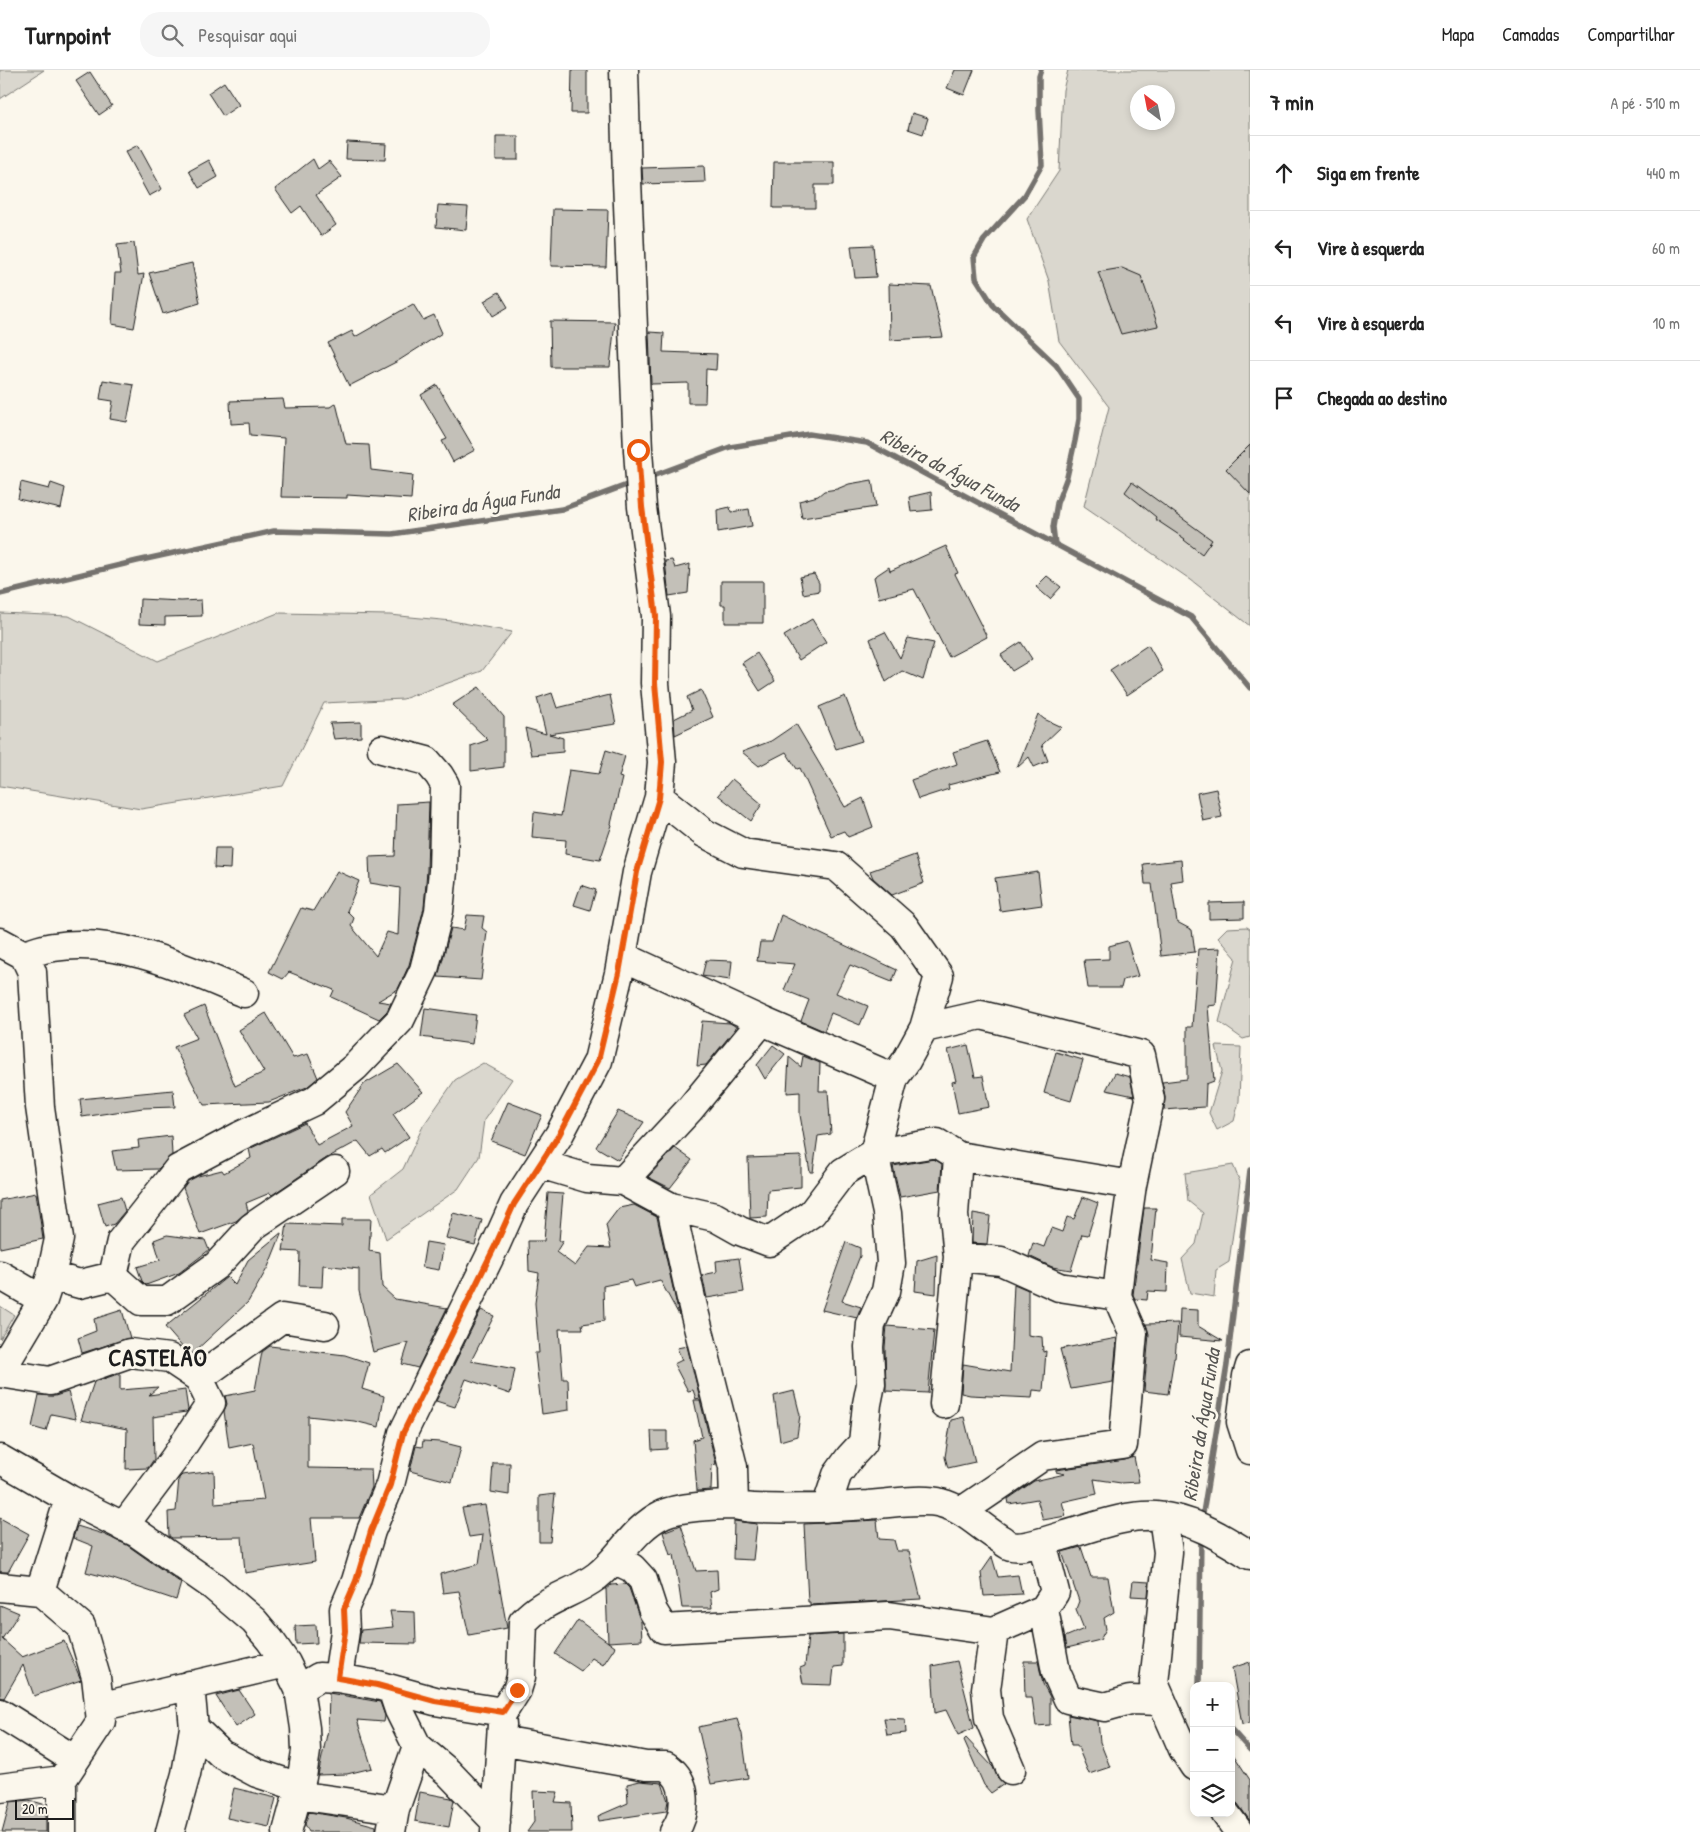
<!DOCTYPE html>
<html lang="pt">
<head>
<meta charset="utf-8">
<style>
  :root { --surface:#fff; --page:#f6f6f6; --text:#222; --muted:#767676; --line:#e0e0e0 }
  body { margin:0; font-family:"Patrick Hand",sans-serif; background:var(--page); color:var(--text) }
  .controls { position:absolute; right:15px; bottom:15px; display:grid; overflow:hidden; border-radius:10px; box-shadow:0 2px 8px #0003 }
  .controls button { width:45px; height:45px; display:grid; place-items:center; padding:0; border:0; border-bottom:1px solid var(--line); background:var(--surface); color:var(--text); font:25px sans-serif }
  .compass { position:absolute; left:1130px; top:15px; width:45px; height:45px; border-radius:50%; background:var(--surface); box-shadow:0 2px 8px #0003; rotate:328deg }
  .scale { position:absolute; left:15px; bottom:12px; width:59px; box-sizing:border-box; padding-left:5px; border:2px solid #1c1c1c; border-top:0; font-size:14px; line-height:18px; white-space:nowrap; color:#1c1c1c; -webkit-text-stroke:4px #fbf7ec; paint-order:stroke }
  .stop { position:absolute; width:15px; height:15px; margin:-11px; border:4px solid #ea580c; border-radius:50%; background:#fff }
  .stop.end { background:#ea580c; border-color:#fff; box-shadow:0 1px 5px #0008 }
  .list { margin:0; padding:0; list-style:none }
  h2 { display:flex; justify-content:space-between; align-items:center; height:65px; margin:0; padding:0 20px; font-size:21px }
  h2 small { font-size:16px; font-weight:400; color:var(--muted) }
  .list li { display:grid; grid-template-columns:32px 1fr auto; gap:15px; align-items:center; box-sizing:border-box; height:75px; padding:0 20px; border-top:1px solid var(--line) }
  .list b { display:block; font-size:19px; white-space:nowrap }
  .list em { font-size:16px; font-style:normal; color:var(--muted) }
  .icon { flex:none; width:28px; height:28px; fill:none; stroke:currentColor; stroke-width:2; stroke-linecap:round; stroke-linejoin:round }
  .map { position:relative; flex:none; width:1250px; height:1762px; overflow:hidden }
  header { display:flex; align-items:center; gap:30px; box-sizing:border-box; height:70px; padding:0 25px; background:var(--surface); border-bottom:1px solid var(--line) }
  header strong { font-size:24px }
  nav { display:flex; gap:28px; margin-inline-start:auto; font-size:18px }
  .search { width:350px; height:45px; background:var(--page); display:flex; align-items:center; gap:12px; box-sizing:border-box; padding:0 18px; border-radius:20px; color:var(--muted); font-size:19px }
  main { display:flex }
  aside { flex:1; background:var(--surface) }
  .map>svg:first-child { display:block }
  .green { fill:#dad7ce; stroke:#7b7a75; fill-rule:evenodd }
  .lines { fill:none; stroke-linecap:round; stroke-linejoin:round }
  .stream { stroke:#74726e; stroke-width:5.5 }
  .building { fill:#c3c0b8; stroke:#1c1c1c }
  .minor-casing { stroke:#1c1c1c; stroke-width:31 }
  .minor { stroke:#fbf7ec; stroke-width:28 }
  .route { stroke:#ea580c; stroke-width:6 }
  .labels { text-anchor:middle; stroke-width:5; stroke-linejoin:round; paint-order:stroke }
  .water-label { font-size:20px; font-style:italic; fill:#575653; stroke:#fbf7ec }
  .district-label { font-size:24px; font-weight:bold; letter-spacing:1px; fill:#1c1c1c; stroke:#fbf7ec }
</style>
</head>
<body>
<header>
<strong>Turnpoint</strong>
<div class="search"><svg class="icon" aria-label="search" viewBox="0 0 24 24"><circle cx="10" cy="10" r="6"/><path d="M15 15l6 6"/></svg>Pesquisar aqui</div>
<nav><a>Mapa</a><a>Camadas</a><a>Compartilhar</a></nav>
</header>
<main>
<div class="map">
<svg width="1250" height="1762" viewBox="0 0 1250 1762">
  <rect width="100%" height="100%" fill="#fbf7ec"/>
  <filter id="ink" filterUnits="userSpaceOnUse"><feTurbulence type="fractalNoise" baseFrequency=".02" numOctaves="2"/><feDisplacementMap in="SourceGraphic" scale="10" xChannelSelector="R" yChannelSelector="G"/><feConvolveMatrix kernelMatrix="1 2 1 2 8 2 1 2 1" color-interpolation-filters="sRGB"/></filter>
  <g filter="url(#ink)">
    <path class="green" d="M0,0h44l-44,29z
      M1068,0h182v556l-59,-46 -107,-74 25,-99 -50,-66 -10,-60 -22,-62 32,-48 4,-81zM1138,22h30v30h-30z
      M0,543l69,3 89,45 120,-48 112,2 62,6 60,11 -30,39 -79,28 -79,4 -41,83 -142,23 -141,-23z
      M1247,857l3,2v108l-7,2 -24,-17 17,-64 -18,-21 9,-9z
      M1216,976l25,1 -2,54 -5,20 -17,9 -8,-17 13,-42z
      M483,993l29,16 -28,41 -5,37 -21,32 -72,50 -15,-45 32,-25 20,-43 32,-46z
      M1233,1095l7,17 -11,80 -13,8 -2,27 -24,-4 -8,-34 14,-15 7,-31 -15,-12 -3,-28z
      M0,1236l14,9 -14,24z"/>
    <g class="lines">
      <path class="stream" d="M1041,0l-2,6v34l3,55 -17,30 -41,45 -10,17 2,21 17,27 63,60 23,34v20l-4,22 -8,36 -10,26 -4,24 2,17
        M647,408l83,-31 79,-13 58,9 324,174 59,71
        M0,524l137,-33 137,-30 118,3 170,-25 70,-26
        M1202,1449l25,-154 23,-195
        M1199,1616l2,-150
        M1231,1659l19,21"/>
    </g>
    <path class="building" d="M572,0h15v43h-16z
      M955,0h19l-10,25 -17,-7z
      M90,2l22,34 -13,9 -23,-34z
      M224,12l15,23 -16,11 -15,-23z
      M912,43l16,5 -5,16 -15,-5z
      M496,66h22v24h-22z
      M347,72l39,2 -1,16 -39,-1z
      M138,75l24,44 -13,7 -24,-44z
      M313,89l5,10 11,-8 13,16 -26,18 20,30 -15,11 -20,-30 -9,7 -17,-24z
      M209,90l9,17 -19,11 -10,-17z
      M774,92h60v23h-19v23h-42z
      M704,96l1,16 -62,2 -1,-16z
      M438,135l30,2 -2,23 -30,-3z
      M553,139l55,1 -2,57 -55,-1z
      M134,173l4,32 6,-1 -10,54 -22,-4 3,-51h6l-4,-28z
      M873,175l3,32 -21,1 -4,-32z
      M192,193l8,40 -37,11 -14,-41z
      M1122,198l19,8 17,50 -37,8 -23,-62z
      M889,214l42,2 12,51 -53,3z
      M499,222l9,15 -15,9 -9,-15z
      M413,234l10,16 11,-5 8,18 -44,28 -49,25 -21,-43 24,-12 3,6z
      M550,251l65,1 -5,45h-59z
      M649,262l15,1 -1,19 54,2 -1,16 -10,-1 -1,34h-17v-20l-37,1z
      M103,310l31,5 -7,37 -17,-3 3,-18 -13,-2z
      M437,315l38,65 -22,12 -11,-21 5,-2 -26,-44z
      M283,329l2,9 45,-1 6,-4 10,41 23,1 2,25 42,5 -2,24 -64,-4v3l-66,-1 3,-59 -34,-3 -1,-12 -18,1 -1,-23z
      M1250,375v49l-24,-25z
      M872,410l4,27 -74,11 -3,-17 19,-5 6,-5 13,-2 12,-5z
      M21,412l28,7 2,-6 14,5 -4,21 -43,-10z
      M1132,412l80,58 -10,14 -18,-14 1,-1 -30,-20 1,-2 -31,-25z
      M931,422l1,18 -21,2 -2,-15z
      M730,437l1,5 18,-3 3,17 -34,6 -1,-22z
      M946,476l12,27 -3,1 32,63 -38,20 -35,-68 -35,9 -5,-21 15,-10 1,4z
      M672,490l3,8 15,-4 -2,29 -19,3 -4,-35z
      M814,504l5,9v8l-16,3 -3,-17z
      M1047,506l14,11 -11,12 -14,-12z
      M721,511h42v42h-38v-18h-4z
      M140,529l41,2 20,-1 1,16 -37,1v8l-26,-1z
      M812,549l14,23 -27,18 -15,-24z
      M885,562l15,26 8,-20 26,5 -11,37 -21,-9 -16,11 -16,-43z
      M1021,572l11,17 -20,12 -11,-16z
      M1148,575l15,26 -36,24 -17,-25z
      M757,583l18,28 -15,10 -18,-28z
      M479,617l25,30v50l-33,4v-25l17,-6 -36,-35z
      M701,620l12,27 -38,18 -1,-16 18,-9 -5,-13z
      M552,623l5,15 53,-13 6,29 -67,10 14,4v14l-32,3 -6,-27 21,6 -9,-36z
      M845,626l17,45 -26,8 -17,-42z
      M1038,644l6,5 17,8 -19,18 6,16 -14,6 -5,-10 -12,11z
      M361,652v15l-27,2 -4,-16z
      M796,654l49,83 18,-9 10,29 -25,10 -4,-6 -13,5 -31,-68 -3,1 -11,-17 -27,14 -17,-14 29,-11z
      M987,671l13,31 -52,13 1,4 -31,10 -7,-19 46,-16 -4,-12z
      M606,680l19,6 -6,21 3,1 -11,46 1,1 -12,35 -35,-6 1,-14 -34,-3 2,-25 27,4 8,-46 30,4z
      M732,709l30,25 -11,17 -33,-26z
      M1216,719l6,28 -19,4 -6,-28z
      M429,732l-2,68 -3,38 -15,57 -11,24 -20,12 13,2 -4,8 -8,8 -48,-22 3,-7 -45,-18 -6,7 -14,-7 32,-64 12,3 24,-40 22,10 -12,30 7,7 -3,8 25,30 11,-24 11,3 2,-47 -30,-5 -1,-26 26,-1 2,-52z
      M215,778h16l-1,21 -16,-1z
      M915,785l9,28 -32,12 -19,-17 -3,-7z
      M1181,790l2,20 -12,2 6,40 15,8 3,22 -34,4 -9,-72h-7l-2,-20z
      M1038,802l4,33 -42,6 -5,-33z
      M581,815l15,5 -6,20 -16,-5z
      M1244,832v16l-35,1v-16z
      M467,845l17,1 -2,12 5,4 -6,48 -43,-3 13,-49 13,2z
      M781,845l116,55 -5,12 -42,-17 -14,28 32,13 -8,19 -29,-12 -7,18 -23,-10 8,-21 -25,-10 11,-26 -38,-3 3,-19h12z
      M1127,871l11,35 -15,4 -2,8h-33l-4,-28 25,-1v-13z
      M1220,878l-4,57 -8,1 6,75 -8,3 -1,23 -41,3 1,-14 -3,-14 25,-3v-52h5l6,-78z
      M706,890l26,1 -2,19 -28,-4z
      M204,936l31,80 29,-14 -25,-42 27,-17 27,45 15,-4 10,24 -11,9 -38,15 -65,3 -30,-58 23,-9 -13,-23z
      M425,938l51,7 -4,29 -51,-7z
      M702,951l28,2 5,3 1,2 -30,37 -9,1z
      M773,975l12,9 -20,25 -8,-14z
      M968,975l7,32 8,-1 6,31 -31,6 -6,-31 4,-1 -8,-31z
      M1056,982l27,8 -12,41 -27,-8z
      M803,986l17,7 -1,28h9l3,43 -13,2 -5,36h-3l-10,-57v-23l-13,1 2,-36 12,10z
      M398,994l25,28 -30,22 16,23 -24,16 -3,-4 -12,7 -12,-15 -33,18 -53,36 -2,-2 -24,10 2,8 -12,10 -36,13 -17,-46 5,-7 10,-5 24,-6 2,3 27,-15 -2,-9 56,-26 12,22 36,-19 -8,-14 19,-28z
      M1115,1003l15,4 4,19 -28,-6z
      M173,1020l2,17 -32,1 -61,9 -2,-18z
      M508,1032l34,13 -17,39 -34,-13z
      M618,1041l26,11 -26,38 -22,-13z
      M171,1066l1,19 -14,14 -42,1 -4,-19 27,-3 -1,-8z
      M675,1078l17,12 -22,28 -22,-11z
      M801,1086v31l-33,3 -1,27 -17,1 -2,-60z
      M934,1089l8,5 -2,26 -40,7 -7,-31z
      M36,1123l7,46 -43,9v-48z
      M548,1123l15,1 -4,47h4l-7,11 19,14 14,-19 22,1 -5,-23 13,-17 15,-3 23,12 22,98 -19,-35 -26,7 -3,-7 -28,6 1,35 -22,3 1,5h-24l4,50h5l1,31 -27,4 -7,-61h4l-4,-50 4,-30 -10,-2 -1,-30h16z
      M121,1127l4,14 -11,13 -9,3 -7,-24z
      M1083,1127l15,6 -10,32 -6,-1 -11,36 -19,-3 -23,-11 4,-13 11,4 7,-19 11,4 5,-15 7,2z
      M1144,1138h12l-5,52 17,3 -1,29 -19,-1 -1,9 -12,-1 -2,-4z
      M453,1143l29,7 -7,25 -29,-7z
      M973,1143l17,3 -3,28 -15,-1z
      M342,1149h29l-2,32 11,2 2,34 13,12 52,9 -29,60 -16,-4 7,-22 -36,10 -14,-61v-22l-36,-4 -1,22 -23,-1 1,-34 -17,-1 4,-27 55,2z
      M282,1162l-14,35 -20,35 -56,52 -7,-4 -20,-23 62,-50 8,8 13,-25z
      M167,1165l38,5 4,10 -30,23 -33,12 -4,-4 -5,-14 23,-7 -6,-20z
      M426,1172l18,3 -5,25 -17,-3z
      M846,1172l14,6v8l-18,45 19,6 -4,11 -35,-8z
      M937,1185l-1,39 -21,-3 2,-30z
      M739,1188l5,34 -37,6 -5,-23 15,-3 -1,-11z
      M1014,1214l14,6v45l14,2 1,15 3,-1 -3,40 -10,-1 -1,8 -62,-3 -9,-2 2,-29 47,8z
      M1180,1239l18,1v16l25,15 -44,-4z
      M122,1240l8,28 -48,15 -4,-15 18,-7 -2,-12z
      M481,1240l13,6 -23,45 44,8 -5,25 -44,-15 -11,28 -19,-6z
      M1178,1253l-3,35h-1l-6,36 -24,-3 5,-57 -3,-10z
      M887,1256l47,4 -6,63 -42,-2 -1,-44z
      M1117,1268l-4,44 -42,7 -11,-40z
      M270,1276l75,9 24,8 -7,26 22,7 -5,31 -25,-6 -46,-5v52l63,1 1,18 -13,31h-48l4,44 -70,11 -3,-36 -70,1 -3,-2 -1,-24 8,-1 3,-33 3,-3 32,-4 1,33 49,-4 -11,-57 -24,5 -5,-37 3,-7 -2,-8 30,-6 7,-38z
      M687,1276l13,52 -4,1 -3,-9 -5,1 -14,-27 8,-4 -5,-12z
      M118,1304h2v16l38,-3 -9,8 36,-5 3,20 -2,2 -33,5 1,42 -6,9 -22,1 1,-40 -46,-9 13,-38z
      M794,1321l6,24 -3,21 -17,5 -6,-45z
      M68,1322l8,27 -25,-5 -5,17 -14,-4 7,-32 16,1z
      M694,1330h6l16,64 -4,1 -1,25 -14,1 -4,-51 9,-3z
      M964,1347l11,45 -27,6 -3,-11 6,-37z
      M651,1361h16v18l-15,1z
      M423,1371l18,1 20,5 -9,35 -42,-11 6,-25 6,1z
      M1134,1387l5,25 -18,1 -27,-4 3,15 -35,8 4,14 -23,4 -6,-21 -28,5 -1,-5 26,-18 31,-7 -9,-2v-2l69,-10z
      M493,1393h17l-1,32 -18,-3z
      M555,1424l-5,48h-11v-46z
      M485,1435l22,123 -38,7 -10,-44 -16,2 -3,-19 39,-10 4,-29 -14,2 -7,-29z
      M0,1448l29,16 -21,38h-8z
      M877,1450l2,19 15,1 3,11h12l12,48 -111,6v-3h-2l-4,-78z
      M734,1451l23,3 -4,36 -20,-1z
      M681,1455l15,46 21,-1 1,19 -8,3 2,16h-30l-8,-54 -4,1 -7,-23z
      M77,1456l26,8 24,11 54,38 -5,17 -63,-21 -27,-7 7,-26 -20,-8z
      M1081,1477l10,30h17l6,35 -10,6 2,11 -6,11 -33,8 -2,-11 19,-8 -8,-20 3,-8 -17,-49z
      M992,1487l6,20 20,-2 4,19 -38,2 -3,-23z
      M1133,1511l16,1 -1,15 -17,-1z
      M625,1514l4,4 12,34 1,18 -34,2 7,5 -12,18 -11,-7 -11,13 -26,-17 23,-34 30,22 -2,-53 5,-4z
      M0,1535l19,8 -17,26 20,18 42,-16 17,39 -47,16 -11,-31 -19,33 -4,-1z
      M390,1541l25,1 1,32 -57,-1 2,-13 32,-3z
      M316,1555l1,18 -21,1 -1,-18z
      M843,1564v32l-9,1 -2,18 -29,-1 -3,-16 5,-2 3,-30z
      M957,1591l17,67 -16,7 -12,-25 -11,3 -3,-47z
      M1024,1591h14l5,23 7,13v28l-14,1 -4,-28h-7z
      M1250,1592v61l-8,1 -10,-56z
      M239,1620l16,24 -19,13 -20,-31z
      M329,1623l51,9 5,14 -1,6 -27,-2 15,48 -25,6 -29,1 10,-45z
      M1068,1645l30,6 2,21 10,25 -21,7 -12,-29h-6z
      M884,1648l21,1 1,14 -19,2z
      M737,1649l5,15 6,44 -37,6 -13,-57z
      M966,1668l27,29 4,10 7,7 -13,9 -7,-8 -20,-45z
      M1231,1681l19,29v41l-12,-17 -7,-5z
      M640,1711l22,2 6,18 -2,10 -67,10 -1,-5 30,-13 -1,-19z
      M234,1718l42,10 -7,29 -42,-9z
      M533,1721l25,1 -3,10 16,1 1,29h-45l7,-10z
      M420,1722l31,6 3,2 -5,27 -34,-6z
      M29,1730l17,5v27h-44l8,-30z
      M309,1742l37,6 30,8v6h-67l-4,-8z"/>
    <g class="lines">
      <defs>
        <path id="minor" d="M659,727l45,36 39,20 93,13 68,60 35,50 -15,52 -18,33 -12,17 -20,75 13,60 4,50 -5,28 -15,33 -2,23 2,37 -4,20 -4,39 -13,14 -13,18 -11,33
          M0,872l24,13 8,17 8,135 19,132 -8,37 -8,24 -43,-25
          M24,885c10,-3 20,-7 30,-8 66,-10 130,21 190,46
          M762,951l132,57
          M924,958l57,-13 160,40 9,44 -18,86 -12,83 -3,28 16,37 -10,112 -80,11 -81,55
          M958,1086l174,29
          M540,1094l47,14 36,3 67,-72 72,-88 -140,-65
          M623,1111l48,26 44,10 25,14 29,11 43,-29 31,-41 31,-19 63,-10 21,13 -4,59 4,42
          M671,1137l21,96 41,164 1,38
          M51,1206l29,8 33,-8 28,25h26l50,-36 35,-38 83,-56
          M113,1206l8,-35 57,-72 62,-33 74,-35 41,-34 45,-47 24,-50 15,-59 4,-40 2,-86 -6,-10 -12,-14 -45,-12
          M1250,1296l-3,10 -6,46 9,28
          M0,1302l43,-72
          M0,1303l50,8 80,-28 39,5 30,20 12,25 -37,56 -51,68
          M199,1308l83,-60 43,7
          M944,1334l14,-147 43,4 58,26 58,9
          M0,1389l69,40 68,34 76,53 41,35 16,19 16,23 13,26 6,39 1,23 -4,26 -15,55
          M1163,1447l5,35 -14,131 29,66 11,17
          M615,1490l17,8 11,12 10,31 11,18 225,-13 105,15 50,-22 11,-17 -13,-50
          M0,1517l40,4
          M1044,1539l12,63 12,27 37,8 25,-7 32,1
          M994,1561l-8,58 3,29 22,52
          M338,1608l7,-47 -1,-22 12,-28 15,-50 19,-46 13,-52 93,-189 18,-40 45,-69 39,-74 21,-88 18,-101 22,-75 3,-35 -7,-79 1,-67 -14,-109 -4,-57 -11,-270 -3,-110
          M299,1619l20,-12 19,1 39,7 58,16 68,11 14,-22 4,-13 2,-55c22,-24 49,-27 74,-46 24,-19 37,-48 66,-62 15,-7 54,-9 71,-9 7,1 13,3 20,3 38,1 77,0 115,-3 18,-2 56,-7 72,-2 24,6 40,25 61,37 2,2 7,6 10,6 10,3 40,-7 50,-10 29,-8 63,-22 94,-20 35,2 65,21 94,39
          M99,1637l187,-44
          M0,1643l75,47
          M194,1658l27,26 36,19 42,14
          M501,1670l145,26h20c22,14 22,46 8,66
          M417,1676l31,26 48,50
          M62,1710v52
          M0,1718l62,-8 39,-59 -5,-44 -15,-51 -41,-35 29,-92
          M297,1725l98,14
          M1225,1743l14,19
          M170,1762l16,-58 8,-46 -4,-43
          M391,1762l4,-23 22,-63 -18,-36 -7,-21
          M495,1762l7,-108"/>
      </defs>
      <use href="#minor" class="minor-casing"/>
      <use href="#minor" class="minor"/>
    </g>
  </g>
  <g class="lines" filter="url(#ink)">
    <path class="route" d="M517,1620l-14,22 -68,-11 -58,-16 -39,-7 7,-47 -1,-22 12,-28 15,-50 19,-46 13,-52 93,-189 18,-40 45,-69 39,-74 21,-88 18,-101 22,-74 3,-36 -7,-79 1,-67 -14,-109 -4,-57"/>
  </g>
  <g class="labels">
    <g class="water-label">
      <text transform="translate(950 400) rotate(28)" y="7">Ribeira da Água Funda</text>
      <text transform="translate(483 433) rotate(-9)" y="7">Ribeira da Água Funda</text>
      <text transform="translate(1201 1355) rotate(-81)" y="7">Ribeira da Água Funda</text>
    </g>
    <g class="district-label">
      <text x="158" y="1296">CASTELÃO</text>
    </g>
  </g>
</svg>
<div class="controls">
<button>+</button>
<button>−</button>
<button><svg class="icon" aria-label="layers" viewBox="0 0 24 24"><path d="M12 4l9 5-9 5-9-5zM3 14l9 5 9-5"/></svg></button>
</div>
<svg class="compass" viewBox="-18 -18 36 36"><path d="M0-13l5 13h-10z" fill="#e53935"/><path d="M0 13l5-13h-10z" fill="#767676"/></svg>
<div class="scale">20 m</div>
<div class="stop" style="left:638px;top:380px"></div>
<div class="stop end" style="left:517px;top:1620px"></div>
</div>
<aside>
<h2>7 min<small>A pé · 510 m</small></h2>
<ul class="list">
<li><svg class="icon" aria-label="ahead" viewBox="0 0 24 24"><path d="M12 20V5M6 11l6-6 6 6"/></svg><div><b>Siga em frente</b></div><em>440 m</em></li>
<li><svg class="icon" aria-label="left" viewBox="0 0 24 24"><path d="M17 20v-9H6M10 6l-5 5 5 5"/></svg><div><b>Vire à esquerda</b></div><em>60 m</em></li>
<li><svg class="icon" aria-label="left" viewBox="0 0 24 24"><path d="M17 20v-9H6M10 6l-5 5 5 5"/></svg><div><b>Vire à esquerda</b></div><em>10 m</em></li>
<li><svg class="icon" aria-label="arrive" viewBox="0 0 24 24"><path d="M6 21V4h12l-3 4 3 4H6"/></svg><div><b>Chegada ao destino</b></div></li>
</ul>
</aside>
</main>
</body>
</html>
